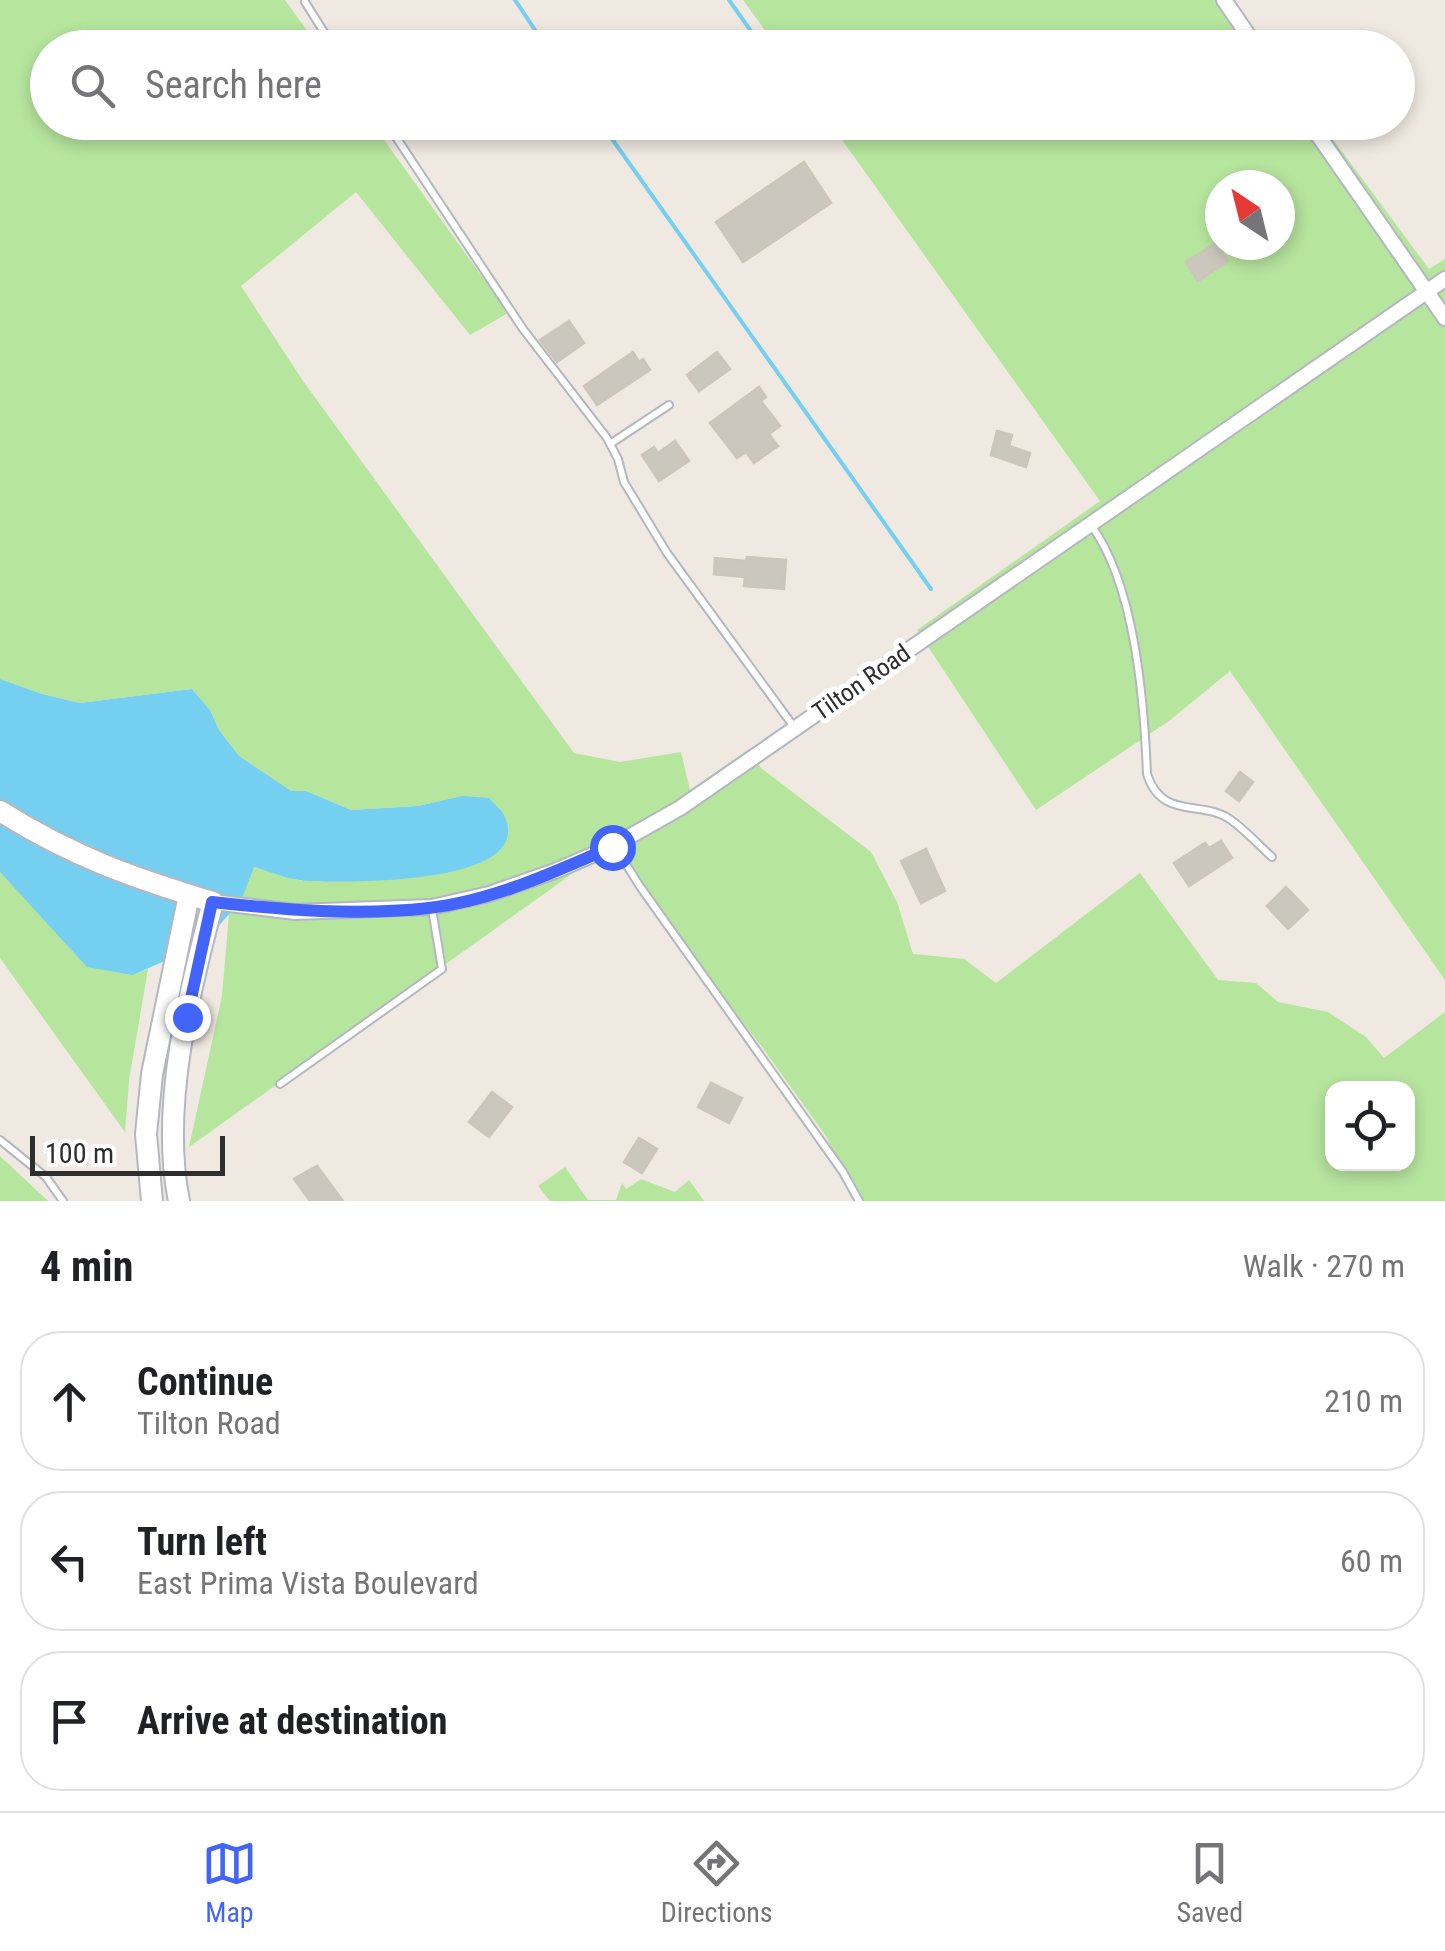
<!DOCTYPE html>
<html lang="en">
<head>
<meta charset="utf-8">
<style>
  :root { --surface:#fff; --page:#f6f6f6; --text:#202124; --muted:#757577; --line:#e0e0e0; --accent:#4264fb }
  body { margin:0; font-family:"Roboto Condensed",sans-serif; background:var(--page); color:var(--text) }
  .controls { position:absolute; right:30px; bottom:30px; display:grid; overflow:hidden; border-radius:20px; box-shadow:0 5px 15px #0003 }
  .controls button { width:90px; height:90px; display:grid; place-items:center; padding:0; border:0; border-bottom:2px solid var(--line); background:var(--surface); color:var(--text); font:50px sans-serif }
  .compass { position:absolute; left:1205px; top:170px; width:90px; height:90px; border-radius:50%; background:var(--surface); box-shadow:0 5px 15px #0003; rotate:325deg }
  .scale { position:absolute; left:30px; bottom:25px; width:195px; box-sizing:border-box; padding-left:10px; border:5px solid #2e2e2e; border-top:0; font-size:28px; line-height:35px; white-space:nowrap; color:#2e2e2e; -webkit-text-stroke:8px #fff; paint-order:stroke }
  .stop { position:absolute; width:30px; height:30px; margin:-22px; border:8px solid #4264fb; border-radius:50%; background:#fff }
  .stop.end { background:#4264fb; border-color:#fff; box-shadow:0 2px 10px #0008 }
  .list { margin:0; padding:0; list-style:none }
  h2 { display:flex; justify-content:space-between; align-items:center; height:130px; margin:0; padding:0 40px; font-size:42px }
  h2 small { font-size:32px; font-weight:400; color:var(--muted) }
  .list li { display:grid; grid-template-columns:65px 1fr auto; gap:30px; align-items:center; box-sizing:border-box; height:140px; margin:0 20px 20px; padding:0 20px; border:2px solid var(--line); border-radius:40px }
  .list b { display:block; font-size:38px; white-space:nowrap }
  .list p { margin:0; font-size:32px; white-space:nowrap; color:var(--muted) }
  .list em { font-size:32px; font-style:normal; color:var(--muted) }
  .icon { flex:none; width:55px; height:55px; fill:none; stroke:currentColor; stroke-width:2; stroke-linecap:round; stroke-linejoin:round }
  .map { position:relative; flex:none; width:1445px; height:1201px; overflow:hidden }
  .search { position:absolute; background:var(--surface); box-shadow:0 5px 15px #0003; left:30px; right:30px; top:30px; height:110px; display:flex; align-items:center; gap:25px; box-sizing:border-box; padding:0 35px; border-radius:55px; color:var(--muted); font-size:38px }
  .sheet { height:610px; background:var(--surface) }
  nav { display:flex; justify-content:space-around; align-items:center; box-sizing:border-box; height:140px; border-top:2px solid var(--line); background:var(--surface); font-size:28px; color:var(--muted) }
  nav a { display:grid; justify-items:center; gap:5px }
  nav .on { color:var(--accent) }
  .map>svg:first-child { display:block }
  .green { fill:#b6e59e; fill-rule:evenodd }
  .water { fill:#75cff0 }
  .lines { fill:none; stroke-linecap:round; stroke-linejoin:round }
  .stream { stroke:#75cff0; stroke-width:4 }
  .building { fill:#cbc7bf; stroke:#cbc5ba; stroke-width:2.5 }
  .lane-casing { stroke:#b4b7c1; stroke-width:10 }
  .street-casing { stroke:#b4b7c1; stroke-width:18 }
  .secondary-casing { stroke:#b4b7c1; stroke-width:24 }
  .lane { stroke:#fff; stroke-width:6 }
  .street { stroke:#fff; stroke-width:14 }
  .secondary { stroke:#fff; stroke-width:20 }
  .route { stroke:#4264fb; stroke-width:12 }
  .labels { text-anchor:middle; stroke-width:10; stroke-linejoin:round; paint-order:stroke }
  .street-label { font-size:25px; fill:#2e2e2e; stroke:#fff }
</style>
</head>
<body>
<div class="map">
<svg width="1445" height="1201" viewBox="0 0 1445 1201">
  <rect width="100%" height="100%" fill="#efe9e1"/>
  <path class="green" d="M0,0h285l34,47 -271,1v74l324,1 136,190 -38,22 -114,-143 -115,94 62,95 271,372 46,9 61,-10 9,38 59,-41 12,19 110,84 26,50 16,52 51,5 32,24 144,-110 78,107 38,3 22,19 50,10 38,25 18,21 61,-46v189h-587l-18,-24 4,-3 -18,-38 -64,-89 -155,-198 -418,298 33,-151 7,-82 12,-13 12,-34 49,14 160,-85 -44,10 -67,4 -45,-19 -14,1 -53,-36 -20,-26 -9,-20 -18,-21 -112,14 -38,-9 -42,-15zM1332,1088h76v76h-76z
    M743,0h489l35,47h-490z
    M830,123h491l108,146 16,-10v721l-215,-309 -61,50 -133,89 -119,-180 183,-129zM1220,185h60v60h-60z
    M0,872l20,21 113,82 15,-6 -19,111 -4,52 -125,-174z
    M0,1156l48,45h-48z
    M565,1167l23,33h28l6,-17 4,6 15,-10 34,13 14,-12 15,21h-154l-12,-15z"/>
  <path class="water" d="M0,679l42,15 38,9 112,-14 18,21 9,20 20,26 52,35h15l45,19 67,-4 44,-10 27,2c4,5 12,11 15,17 35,72 -164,67 -197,66 -18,-1 -36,-9 -53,-14l-13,34 -27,30 4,-20 -105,-47 -113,-61z
    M0,820l181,80 -12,59 -36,16 -46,-8 -87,-95z"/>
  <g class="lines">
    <path class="stream" d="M515,0l32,48
      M729,0l34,48
      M600,122l331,467
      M817,122l9,13"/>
  </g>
  <path class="building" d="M804,162l27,41 -88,59 -27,-40z
    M1216,243l12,18 -30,20 -12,-19z
    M569,321l15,22 -27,19 -17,-22z
    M633,352l6,10 4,-3 7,11 -53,35 -13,-19z
    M717,352l13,17 -31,22 -12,-16z
    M759,387l7,10 -5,4 19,25 -11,8 9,12 -24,17 -8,-11 -9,6 -27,-35z
    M997,431l15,4 -3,11 21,7 -4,14 -35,-12z
    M675,441l14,20 -30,20 -17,-26 12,-8 4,6z
    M747,557l39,3 -2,29 -40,-3 1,-9 -31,-3 1,-16 31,3z
    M1240,772l13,10 -14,19 -13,-10z
    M1221,841l11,17 -43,28 -15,-23 31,-20 4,5z
    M926,849l19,42 -24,12 -20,-42z
    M1286,887l22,23 -20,19 -21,-23z
    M711,1083l31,15 -13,25 -31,-16z
    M492,1092l20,15 -23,30 -20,-15z
    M639,1138l18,11 -15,24 -18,-11z
    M317,1166l26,35h-33l-16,-22z"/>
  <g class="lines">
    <defs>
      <path id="lane" d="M305,2l29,46
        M386,122l137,207 84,109 11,21 6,23 43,71 127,174
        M610,444l59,-39
        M1091,525c44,60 53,175 56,249 15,47 55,25 84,46 14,10 28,25 41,37
        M615,846l24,39 204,287 16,29
        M280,1084l162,-115 -10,-60
        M0,1140l46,37 17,24"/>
      <path id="street" d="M1224,0l33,48
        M1309,122l136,196
        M213,902l82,10 137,-5 57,-13 66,-23 56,-24 69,-39 765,-529"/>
      <path id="secondary" d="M0,811c71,45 133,67 213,91 -24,90 -53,206 -34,299
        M152,1201l-6,-67 6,-60 37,-179"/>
    </defs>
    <use href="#lane" class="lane-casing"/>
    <use href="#street" class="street-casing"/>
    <use href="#secondary" class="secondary-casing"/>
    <use href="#lane" class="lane"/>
    <use href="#street" class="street"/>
    <use href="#secondary" class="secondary"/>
  </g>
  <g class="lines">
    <path class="route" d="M187,1017l25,-115c72,8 145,14 217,6 63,-7 125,-36 183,-61"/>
  </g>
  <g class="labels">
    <g class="street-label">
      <text transform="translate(861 682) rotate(-35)" y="9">Tilton Road</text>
    </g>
  </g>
</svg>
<div class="controls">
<button><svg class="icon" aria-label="locate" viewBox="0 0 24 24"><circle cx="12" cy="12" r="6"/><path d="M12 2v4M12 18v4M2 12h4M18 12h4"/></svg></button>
</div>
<svg class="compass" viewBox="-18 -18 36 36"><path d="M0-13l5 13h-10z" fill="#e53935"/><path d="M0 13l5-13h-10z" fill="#757577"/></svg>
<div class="scale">100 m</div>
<div class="stop" style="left:612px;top:847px"></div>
<div class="stop end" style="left:187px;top:1017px"></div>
<div class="search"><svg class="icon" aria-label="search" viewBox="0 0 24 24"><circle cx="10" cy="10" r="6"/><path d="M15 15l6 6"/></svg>Search here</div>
</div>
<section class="sheet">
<h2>4 min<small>Walk · 270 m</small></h2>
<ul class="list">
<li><svg class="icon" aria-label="ahead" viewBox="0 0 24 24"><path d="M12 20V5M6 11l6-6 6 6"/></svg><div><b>Continue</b><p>Tilton Road</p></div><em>210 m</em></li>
<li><svg class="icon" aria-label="left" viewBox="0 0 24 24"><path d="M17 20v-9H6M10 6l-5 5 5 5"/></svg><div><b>Turn left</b><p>East Prima Vista Boulevard</p></div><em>60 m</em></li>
<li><svg class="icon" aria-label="arrive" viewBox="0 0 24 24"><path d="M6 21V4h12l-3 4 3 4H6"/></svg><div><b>Arrive at destination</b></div></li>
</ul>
</section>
<nav>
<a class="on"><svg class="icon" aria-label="map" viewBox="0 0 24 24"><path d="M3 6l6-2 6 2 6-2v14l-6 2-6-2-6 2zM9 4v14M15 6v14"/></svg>Map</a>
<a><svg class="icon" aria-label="directions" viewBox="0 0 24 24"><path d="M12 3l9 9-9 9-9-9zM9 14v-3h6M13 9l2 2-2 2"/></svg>Directions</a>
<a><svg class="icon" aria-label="saved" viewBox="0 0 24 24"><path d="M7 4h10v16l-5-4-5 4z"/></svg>Saved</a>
</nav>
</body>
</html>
